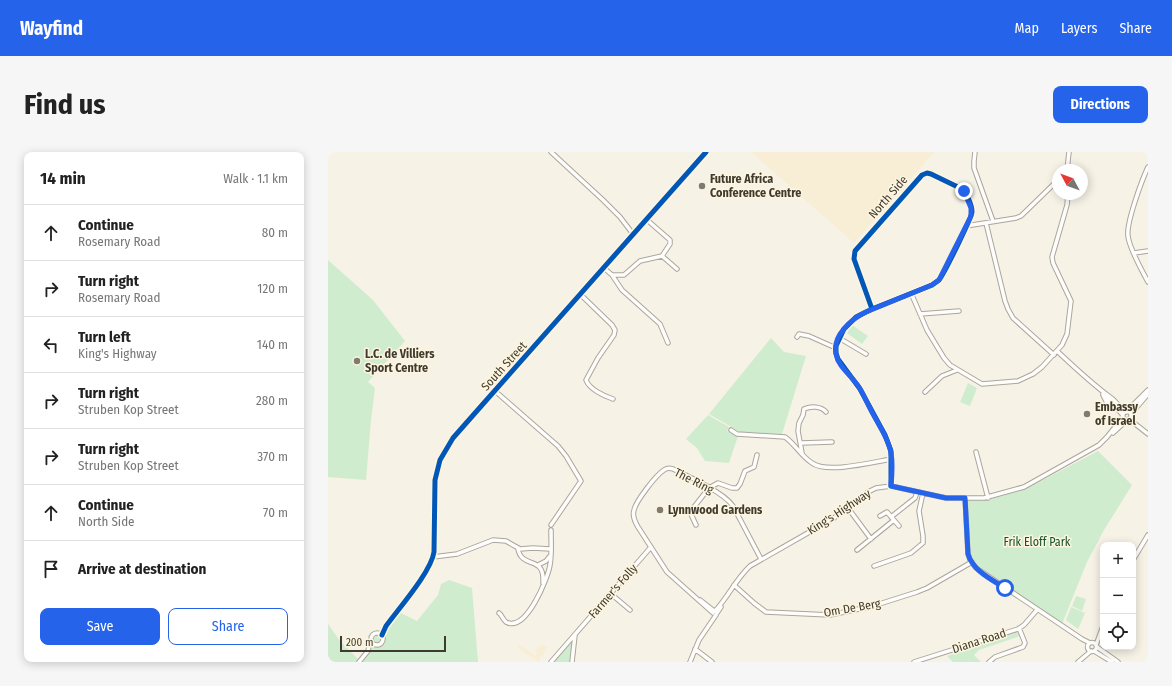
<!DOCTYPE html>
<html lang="en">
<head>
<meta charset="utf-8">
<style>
  :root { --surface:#fff; --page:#f6f6f6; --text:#222; --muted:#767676; --line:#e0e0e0; --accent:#2563eb }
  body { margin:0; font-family:"Fira Sans Condensed",sans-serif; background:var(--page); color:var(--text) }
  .controls { position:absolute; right:12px; bottom:12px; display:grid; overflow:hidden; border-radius:8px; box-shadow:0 2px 10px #0003 }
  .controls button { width:36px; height:36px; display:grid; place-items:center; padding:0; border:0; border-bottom:1px solid var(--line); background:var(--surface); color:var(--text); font:20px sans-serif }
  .compass { position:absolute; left:724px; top:12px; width:36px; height:36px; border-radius:50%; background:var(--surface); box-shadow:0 2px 10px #0003; rotate:311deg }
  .scale { position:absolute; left:12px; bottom:10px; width:106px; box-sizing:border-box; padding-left:4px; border:2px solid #3f3b30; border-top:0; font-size:11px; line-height:14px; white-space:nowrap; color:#3f3b30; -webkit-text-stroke:3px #fef5df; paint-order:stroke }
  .stop { position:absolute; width:12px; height:12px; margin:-9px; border:3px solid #2563eb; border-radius:50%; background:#fff }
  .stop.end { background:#2563eb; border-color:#fff; box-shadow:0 1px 4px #0008 }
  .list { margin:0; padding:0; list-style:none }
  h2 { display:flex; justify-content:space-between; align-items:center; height:52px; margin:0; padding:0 16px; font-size:17px }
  h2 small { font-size:13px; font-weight:400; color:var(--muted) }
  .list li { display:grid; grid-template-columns:26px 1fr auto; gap:12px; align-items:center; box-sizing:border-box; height:56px; padding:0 16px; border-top:1px solid var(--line) }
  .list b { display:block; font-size:15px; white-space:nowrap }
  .list p { margin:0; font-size:13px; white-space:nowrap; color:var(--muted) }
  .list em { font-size:13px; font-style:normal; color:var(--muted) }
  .actions { display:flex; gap:8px; padding:12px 16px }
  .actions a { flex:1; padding:9px 0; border:1px solid var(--accent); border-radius:8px; text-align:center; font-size:14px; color:var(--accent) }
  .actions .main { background:var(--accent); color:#fff }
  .icon { flex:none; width:22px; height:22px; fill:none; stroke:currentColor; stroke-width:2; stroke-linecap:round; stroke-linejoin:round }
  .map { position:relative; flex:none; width:820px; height:510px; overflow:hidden; border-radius:8px }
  header { display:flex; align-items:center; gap:24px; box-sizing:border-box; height:56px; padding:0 20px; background:var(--accent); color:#fff }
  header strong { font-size:19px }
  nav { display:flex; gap:22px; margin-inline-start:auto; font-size:14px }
  .intro { display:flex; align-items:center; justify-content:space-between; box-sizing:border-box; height:96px; padding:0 24px }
  h1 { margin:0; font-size:28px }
  .button { padding:10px 18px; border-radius:8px; background:var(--accent); color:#fff; font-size:14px; font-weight:700 }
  main { display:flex; gap:24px; padding:0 24px }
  aside { flex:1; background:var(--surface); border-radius:8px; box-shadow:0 2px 10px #0003 }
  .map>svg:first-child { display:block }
  .built { fill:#f7eed5 }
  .green { fill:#cfecce }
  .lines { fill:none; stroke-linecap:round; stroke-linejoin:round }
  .minor-casing { stroke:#aaa69c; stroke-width:5.5 }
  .minor { stroke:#fefdfb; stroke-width:3.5 }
  .cycleway-casing { stroke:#fef5df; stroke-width:8 }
  .cycleway { stroke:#0057b8; stroke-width:5 }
  .route { stroke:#2563eb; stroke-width:5 }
  .poi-dot { fill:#7f7b70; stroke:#fef5df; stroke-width:1.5 }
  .labels { text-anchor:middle; stroke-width:3; stroke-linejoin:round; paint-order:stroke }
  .poi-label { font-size:12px; font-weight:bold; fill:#3f3b30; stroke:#fef5df; text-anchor:start }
  .street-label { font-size:12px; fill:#3f3b30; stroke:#fef5df }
  .park-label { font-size:12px; fill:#12542c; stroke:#fef5df }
</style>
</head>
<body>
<header>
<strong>Wayfind</strong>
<nav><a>Map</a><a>Layers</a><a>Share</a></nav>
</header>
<div class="intro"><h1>Find us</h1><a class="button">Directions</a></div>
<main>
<aside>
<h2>14 min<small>Walk · 1.1 km</small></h2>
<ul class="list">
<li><svg class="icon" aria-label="ahead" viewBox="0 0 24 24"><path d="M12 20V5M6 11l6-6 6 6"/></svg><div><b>Continue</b><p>Rosemary Road</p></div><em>80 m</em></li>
<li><svg class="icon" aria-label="right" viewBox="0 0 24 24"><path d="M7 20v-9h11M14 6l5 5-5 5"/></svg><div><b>Turn right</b><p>Rosemary Road</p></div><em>120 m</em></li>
<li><svg class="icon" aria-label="left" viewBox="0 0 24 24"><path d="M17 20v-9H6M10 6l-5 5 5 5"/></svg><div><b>Turn left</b><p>King's Highway</p></div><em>140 m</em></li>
<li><svg class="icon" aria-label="right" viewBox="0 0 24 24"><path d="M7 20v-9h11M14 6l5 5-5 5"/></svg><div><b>Turn right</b><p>Struben Kop Street</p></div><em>280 m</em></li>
<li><svg class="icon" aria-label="right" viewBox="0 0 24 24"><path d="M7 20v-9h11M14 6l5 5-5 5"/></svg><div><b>Turn right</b><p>Struben Kop Street</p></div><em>370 m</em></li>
<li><svg class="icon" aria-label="ahead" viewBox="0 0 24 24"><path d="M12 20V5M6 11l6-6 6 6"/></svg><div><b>Continue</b><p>North Side</p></div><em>70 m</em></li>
<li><svg class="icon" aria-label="arrive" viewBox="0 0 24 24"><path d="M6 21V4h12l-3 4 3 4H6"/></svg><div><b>Arrive at destination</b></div></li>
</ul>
<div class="actions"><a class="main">Save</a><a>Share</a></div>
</aside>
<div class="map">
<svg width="820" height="510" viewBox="0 0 820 510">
  <rect width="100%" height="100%" fill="#f7f2e6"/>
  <path class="built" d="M423,0h183l-80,91z
    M214,492l5,4 -4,7 -3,3 -1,4 -21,-14 2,-3 15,10 2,-2 -3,-2z"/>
  <path class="green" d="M0,108l45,40 32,41 -37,41 7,6 -4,32 -5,60 -38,-3z
    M524,173l16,11 -6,8 -15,-11z
    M443,186l13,14 22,4 -24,78 -42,-2 -31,-18z
    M640,231l9,5 -7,18 -10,-4z
    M380,263l21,12 -2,4 11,5 -9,27 -24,-2 -8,-13 -11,-9z
    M770,299l34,34 -28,45 -17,32 -25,62 -83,-55 -8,-12 -3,-57h19l39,-11z
    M121,428l23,8 6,74h-150v-38l12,17 18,18 37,-49 22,11 21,-26 3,-11z
    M748,444l10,3 -4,12 -10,-5z
    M743,455l14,6 -7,16 -12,-9z
    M691,480l1,4 -41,14 -5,5 7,7h-28l-6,-6z
    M243,490l1,2 -2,18h-17z"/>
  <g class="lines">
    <defs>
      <path id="minor" d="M223,0l52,48 17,17 13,17
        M647,0l-1,9v7l19,53
        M820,15c-6,13 -22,56 -20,69 1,11 14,35 20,46
        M739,18l2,-18
        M318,67l24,21v4l-8,12 15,13
        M658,71l19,78 3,8 5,9 41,37
        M638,74l50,-8 5,-2 37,-36
        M806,101l14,-2
        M276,116l8,7 10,15 38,34 8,19
        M284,123h12l16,-14 22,-5
        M583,141l16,37 17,28 6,7 32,19 36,-3 15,-7 9,-7 20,-22 5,-11 4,-33 -18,-38 -1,-6 15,-52 1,-11
        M253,143l31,30 3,5 -1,5 -16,23 -12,22c3,9 18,16 27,19
        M544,157l-18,-50 1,-8 67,-76 5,-2 4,1 31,15c5,5 10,16 10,23 -1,7 -27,60 -33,68l-7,5 -60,24 -16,8 -12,12 -8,17v7l2,6 22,30 25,46 6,16v35
        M592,162l39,-3
        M469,185l2,-3 10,2 27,12
        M511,186l27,16
        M729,199c17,16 34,32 53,46 6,4 10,11 16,15
        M167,239l63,55 8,10 15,25 -30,44
        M597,240l17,-16 15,-6
        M775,242l20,21
        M775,243l4,8 8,4
        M799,259l21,-21
        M794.5 264a4.5 4.5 0 1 1 9 0a4.5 4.5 0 1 1-9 0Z
        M803,264l5,-8 12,-14
        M801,267l19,15
        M403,278l6,4 48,3c10,7 16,19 27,26 15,11 61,-1 80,-4
        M785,281l14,-13
        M473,291l31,-1
        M648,300l12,46
        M474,301l-4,-22 1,-8 4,-8 1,-6c7,-3 17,-3 22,3
        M637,346l3,56 2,6 6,8 106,71 8,4
        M520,356l23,31
        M552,364l7,-4 12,14
        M563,365l24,-19 2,-6
        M368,373l-6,-13 19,-24 9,-5 14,5h5l3,-4 5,-13 9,-4 3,-12
        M190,397c4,21 27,5 25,34
        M529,398l37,-30
        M105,405l24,-3 36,-14 13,1 14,8 13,-1 17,1
        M805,408l15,-25
        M210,413l8,-4 4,-5
        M546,414l37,-13 12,-10v-7l-4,-25 4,-18
        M406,433l20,18 12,9 64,3 43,-9 44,-14 10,-4 45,-26
        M283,442l19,16
        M372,448l14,11
        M387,459c13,-14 21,-32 35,-45l84,-48 34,-26 8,-4 15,-2 55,12h38l40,-11 75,-42 8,-8 16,-20
        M171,461c3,2 4,7 7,9 20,11 42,-44 44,-57 2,-11 1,-23 1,-35
        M385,461l-46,-41 -29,-45c-3,-5 -6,-11 -4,-17 2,-9 22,-35 30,-40 3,-2 6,-2 9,-1 17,8 50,23 60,37l28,53
        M389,461l4,-6
        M43 487a6 6 0 1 1 12 0a6 6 0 1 1-12 0Z
        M54,483l4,-9c13,-18 45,-54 48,-74l1,-72 5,-20 13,-22 30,-34 223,-252
        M759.5 495a4.5 4.5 0 1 1 9 0a4.5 4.5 0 1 1-9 0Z
        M768,493l7,-19
        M769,495l21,15
        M367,497l17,13
        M766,499l18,11
        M31,510l9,-11 2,-10
        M223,510l100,-115
        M244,510l3,-27
        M362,510l9,-22 17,-25
        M586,510l104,-33 6,-4 13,-15
        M661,510l6,-5 28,-10 2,-4 -6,-15
        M750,510l13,-11"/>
    </defs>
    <use href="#minor" class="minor-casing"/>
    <use href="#minor" class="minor"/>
    <defs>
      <path id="cycleway" d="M544,157l-18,-50 1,-8 67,-76 5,-2 4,1 31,15c5,5 10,16 10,23 -1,7 -27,60 -33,68l-7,5 -60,24 -16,8 -12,12 -8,17v7l2,6 22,30 25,46 6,16v35
        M54,483l4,-9c13,-18 45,-54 48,-74l1,-72 5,-20 13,-22 30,-34 223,-252"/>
    </defs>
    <use href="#cycleway" class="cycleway-casing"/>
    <use href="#cycleway" class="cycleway"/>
  </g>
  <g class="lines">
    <path class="route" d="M636,39l7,17v8l-32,64 -7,5 -66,27c-15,7 -34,24 -30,42 2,13 16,22 23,33 5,8 9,18 14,27 6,12 16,25 18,39 2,10 1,22 0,33l55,12h19l3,56c5,17 23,25 37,34"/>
  </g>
  <g class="poi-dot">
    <circle cx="374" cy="34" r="4"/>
    <circle cx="29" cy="209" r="4"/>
    <circle cx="759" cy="262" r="4"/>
    <circle cx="332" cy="358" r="4"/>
  </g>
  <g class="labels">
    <g class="poi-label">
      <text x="382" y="31">Future Africa<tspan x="382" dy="14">Conference Centre</tspan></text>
      <text x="37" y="206">L.C. de Villiers<tspan x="37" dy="14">Sport Centre</tspan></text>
      <text x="767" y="259">Embassy<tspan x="767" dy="14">of Israel</tspan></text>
      <text x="340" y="362">Lynnwood Gardens</text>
    </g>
    <g class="street-label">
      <text transform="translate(560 45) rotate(-49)" y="4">North Side</text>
      <text transform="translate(176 214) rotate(-48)" y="4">South Street</text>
      <text transform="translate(366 329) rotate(27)" y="4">The Ring</text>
      <text transform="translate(511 360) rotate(-33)" y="4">King's Highway</text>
      <text transform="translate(285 439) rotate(-49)" y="4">Farmer's Folly</text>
      <text transform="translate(524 456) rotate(-10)" y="4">Om De Berg</text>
      <text transform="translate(651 489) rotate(-18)" y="4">Diana Road</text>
    </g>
    <g class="park-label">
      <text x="709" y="394">Frik Eloff Park</text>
    </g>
  </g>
</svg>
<div class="controls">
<button>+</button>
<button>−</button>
<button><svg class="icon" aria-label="locate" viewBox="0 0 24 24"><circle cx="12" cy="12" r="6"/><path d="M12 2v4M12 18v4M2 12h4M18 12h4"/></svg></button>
</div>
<svg class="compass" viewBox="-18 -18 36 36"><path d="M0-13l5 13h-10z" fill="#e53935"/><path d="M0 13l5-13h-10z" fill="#767676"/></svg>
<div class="scale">200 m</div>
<div class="stop" style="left:677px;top:436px"></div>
<div class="stop end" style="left:636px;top:39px"></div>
</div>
</main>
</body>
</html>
